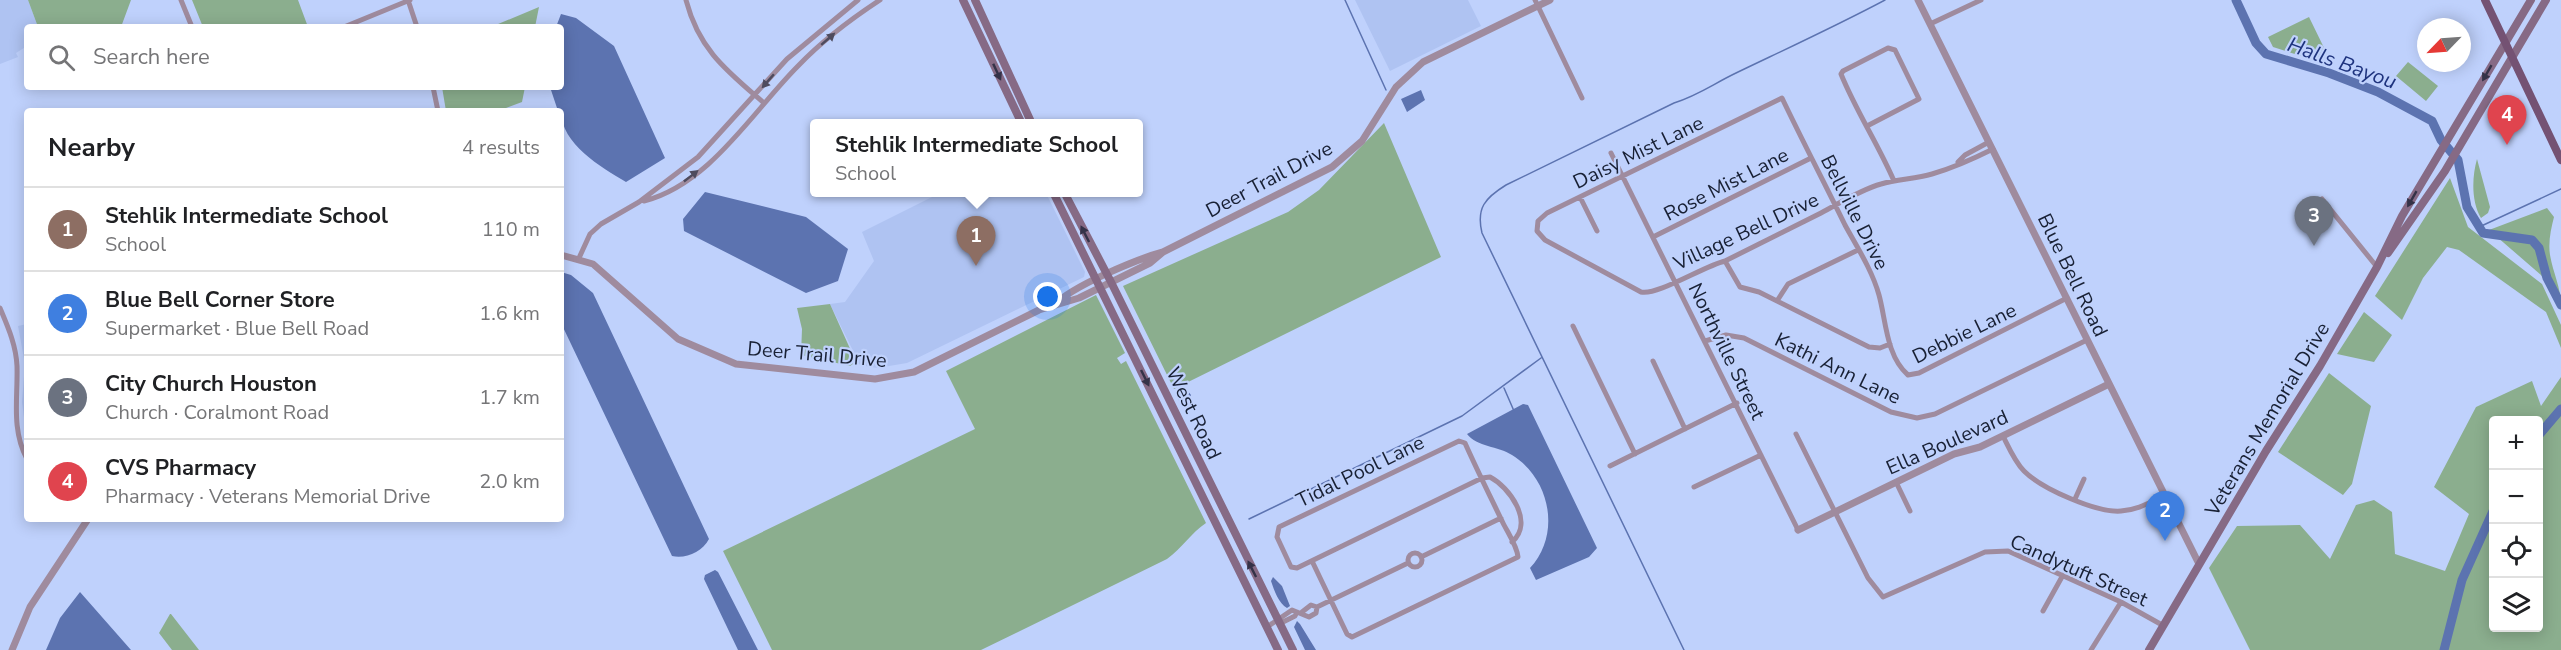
<!DOCTYPE html>
<html lang="en">
<head>
<meta charset="utf-8">
<style>
  :root { --surface:#fff; --page:#f2f2f2; --text:#202124; --muted:#757577; --line:#e0e0e0; --accent:#876703 }
  body { margin:0; font-family:"Nunito Sans",sans-serif; background:var(--page); color:var(--text) }
  .controls { position:absolute; right:18px; bottom:18px; display:grid; overflow:hidden; border-radius:6px; box-shadow:0 3px 15px #0003 }
  .controls button { width:54px; height:54px; display:grid; place-items:center; padding:0; border:0; border-bottom:2px solid var(--line); background:var(--surface); color:var(--text); font:30px sans-serif }
  .compass { position:absolute; left:2417px; top:18px; width:54px; height:54px; border-radius:50%; background:var(--surface); box-shadow:0 3px 15px #0003; rotate:245deg }
  .you { position:absolute; left:1048px; top:297px; width:21px; height:21px; margin:-15px; border:4px solid #fff; border-radius:50%; background:#1a73e8; box-shadow:0 0 0 9px #1a73e833 }
  .badge { display:grid; place-items:center; width:39px; height:39px; border-radius:50%; background:var(--accent); color:#fff; font-size:20px; font-weight:700 }
  .pin { position:absolute; translate:-50% -50px; filter:drop-shadow(0 2px 3px #0008) }
  .pin::after { content:''; position:absolute; top:32px; width:21px; height:18px; background:inherit; clip-path:polygon(0 0,100% 0,50% 100%) }
  .popup { position:absolute; left:810px; top:119px; width:333px; height:78px; box-sizing:border-box; display:grid; place-content:center; border-radius:6px; background:var(--surface); filter:drop-shadow(0 2px 4px #0005); font-size:20px; white-space:nowrap; color:var(--muted) }
  .popup b { font-size:22px; color:var(--text) }
  .popup::after { content:''; position:absolute; left:50%; top:100%; margin-left:-12px; border:12px solid transparent; border-top-color:var(--surface) }
  .list { margin:0; padding:0; list-style:none }
  h2 { display:flex; justify-content:space-between; align-items:center; height:78px; margin:0; padding:0 24px; font-size:26px }
  h2 small { font-size:20px; font-weight:400; color:var(--muted) }
  .list li { display:grid; grid-template-columns:39px 1fr auto; gap:18px; align-items:center; box-sizing:border-box; height:84px; padding:0 24px; border-top:2px solid var(--line) }
  .list b { display:block; font-size:22px; white-space:nowrap }
  .list p { margin:0; font-size:20px; white-space:nowrap; color:var(--muted) }
  .list em { font-size:20px; font-style:normal; color:var(--muted) }
  .icon { flex:none; width:33px; height:33px; fill:none; stroke:currentColor; stroke-width:2; stroke-linecap:round; stroke-linejoin:round }
  .map { position:relative; flex:none; width:2561px; height:650px; overflow:hidden }
  .search { position:absolute; background:var(--surface); box-shadow:0 3px 15px #0003; left:24px; top:24px; width:540px; height:66px; display:flex; align-items:center; gap:15px; box-sizing:border-box; padding:0 21px; border-radius:6px; color:var(--muted); font-size:22px }
  .panel { position:absolute; background:var(--surface); box-shadow:0 3px 15px #0003; left:24px; top:108px; width:540px; height:414px; border-radius:6px }
  .map>svg:first-child { display:block }
  .built { fill:#afc3f2 }
  .green { fill:#8bae8e; fill-rule:evenodd }
  .water { fill:#5c73b0 }
  .lines { fill:none; stroke-linecap:round; stroke-linejoin:round }
  .stream { stroke:#5c73b0; stroke-width:1.5 }
  .river { stroke:#5c73b0; stroke-width:9 }
  .minor { stroke:#9f8b9e; stroke-width:5 }
  .tertiary { stroke:#9f8b9e; stroke-width:7 }
  .secondary { stroke:#866a85; stroke-width:8 }
  .primary { stroke:#745273; stroke-width:8 }
  .oneway { fill:#4e4b5e }
  .oneway2 { fill:#343248 }
  .labels { text-anchor:middle; stroke-width:4.5; stroke-linejoin:round; paint-order:stroke }
  .street-label { font-size:20px; fill:#182034; stroke:#bfd1fc }
  .water-label { font-size:21px; font-style:italic; fill:#1e337e; stroke:#bfd1fc }
</style>
</head>
<body>
<div class="map">
<svg width="2561" height="650" viewBox="0 0 2561 650">
  <rect width="100%" height="100%" fill="#bfd1fc"/>
  <path class="built" d="M0,0h28l10,27h-11v19l-11,7 2,4 -18,7z
    M1355,0h113l13,26 -91,45z
    M942,192l104,1 39,79 -1,5 -177,86 -30,5 -17,-3 -30,-61 15,-2 29,-41 -12,-29z
    M27,324v117l-5,-39 3,-38 -7,-38z"/>
  <path class="green" d="M28,0h103l-10,27h-83z
    M192,0h106l10,27h-105z
    M539,7l-4,20h-44z
    M2309,17l19,39 -11,5 -44,-14 -5,-10z
    M2408,62l30,24 -12,15 -30,-25z
    M442,87h83l-3,15 -24,9h-52z
    M1384,123l57,134 -267,132 -51,-103 165,-74 31,-22z
    M2477,159l13,48 -2,6 -7,5c-10,-17 -9,-41 -4,-59z
    M2450,178l18,49 74,57 19,41v23l-15,-36 -87,-62 -12,-3 -24,31 -21,42 -27,-24z
    M2547,208l7,9c-3,12 -6,25 -4,38 3,18 11,32 11,51l-20,-31 -52,-45z
    M1096,295l29,58 -8,5 4,6 5,-3 80,162c-15,10 -24,25 -39,36l-186,91h-209l-49,-99 252,-122 -29,-58z
    M830,304l26,58 -6,4 -49,-11 1,-26 -5,-21z
    M2364,312l28,23 -18,27 -37,-8z
    M2329,373l42,33 -19,78 -9,11 -65,-43z
    M2561,377v273h-311l-41,-82 28,-42 63,-1 30,34 26,-54 18,-5 18,12 3,42 50,17 24,-57 -35,-27 42,-80 56,-26 9,25zM2494,420h44v208h-44z
    M170,614h1l28,36h-27l-13,-17z"/>
  <path class="water" d="M561,14l15,4 38,28 51,112 -39,24c-25,-15 -65,-38 -65,-71h-3l-8,-24h11v-60h-5z
    M1421,90l4,10 -18,12 -6,-13z
    M705,192l101,25 42,32 -10,32 -32,12 -122,-62 -1,-12z
    M561,272l10,3 22,18 116,246c-7,13 -23,20 -37,17l-111,-233z
    M1187,390l4,5 -3,9 -5,3 -6,-10 4,-6z
    M1523,404l5,1 69,143 -8,9 -53,23 -6,-12c31,-33 21,-89 -18,-113 -14,-9 -35,-8 -45,-21z
    M715,570l3,2 40,78h-20l-34,-71 1,-4z
    M1273,577l9,9 8,20 -3,2c-8,-4 -13,-18 -16,-27z
    M80,592l51,58h-85l14,-32z
    M1297,621l3,3 16,26h-11l-11,-23z"/>
  <g class="lines">
    <path class="stream" d="M1345,0l41,90
      M2477,228l84,-39
      M1504,388l10,23
      M1249,519l213,-103 79,-58
      M1684,650l-202,-417c-6,-25 3,-35 24,-48l168,-82c25,-8 39,-19 62,-30 50,-24 100,-47 149,-73"/>
    <path class="river" d="M2236,0l20,43 10,11 63,19 49,19 54,29 9,19 17,20 9,47 16,26 49,7 7,8 8,30 14,27
      M2538,436l23,-27
      M2444,650l18,-70 32,-71"/>
    <path class="minor" d="M181,0l11,27
      M408,0l9,27
      M686,0c13,50 41,71 78,103
      M1535,0l47,98
      M1930,24l51,-24
      M344,27l66,-27
      M433,87l5,24
      M1867,126l52,-27 -24,-49 -7,-2 -45,23 -2,3c15,37 37,70 53,107
      M1993,149c-20,10 -40,19 -61,25 -17,5 -35,5 -51,10 -21,6 -41,19 -60,29l-96,48c-21,5 -68,35 -84,31l-96,-52 -8,-9 1,-10 9,-8 235,-115c20,42 42,84 63,127 12,22 27,45 34,70 7,25 7,61 29,80l11,-2 148,-75
      M1611,153l187,377
      M1958,162l7,-7 24,-13
      M1580,197l17,34
      M2322,199l55,68
      M644,201c66,-17 108,-89 154,-135 24,-25 53,-47 82,-66
      M1653,237l158,-79
      M579,258l11,-24 11,-10 38,-22 59,-45 89,-98 71,-59
      M1725,261l15,26 19,5 110,55 11,1 10,-4
      M1777,301l11,-17 70,-34
      M0,308c8,19 16,37 17,58 1,32 -6,63 10,93
      M1573,326l62,128
      M1705,341l21,-6 18,3 147,74 26,6 18,-4 152,-74
      M1653,361l32,68
      M1796,434l72,144 15,19 102,-45 23,-1 113,51 43,24
      M2003,436c6,12 12,26 21,35 18,18 73,42 97,40 16,-1 30,-9 44,-15
      M1610,466l127,-63
      M1896,482l14,29
      M1694,487l67,-32
      M2075,499l9,-20
      M1408 560a7 7 0 1 1 14 0a7 7 0 1 1-14 0Z
      M1421,557l80,-39
      M1312,561l35,73 5,3 166,-80c-1,-11 -10,-24 -15,-34 -13,-27 -26,-53 -38,-80l-6,-2 -180,86 -2,10 14,30 6,1 185,-90 8,-1c19,10 45,45 22,65
      M2043,611l20,-36
      M1302,612l9,-7 6,2 91,-44
      M1279,620l4,2 12,-6 2,-4
      M1267,627l25,-17 17,7 7,-4 1,-6
      M2091,650l30,-48"/>
    <path class="tertiary" d="M1918,0l281,564
      M561,255l32,9 85,75 58,25 139,15 39,-7 125,-62 40,-12 71,-35 13,-11
      M1053,306c19,-20 84,-47 110,-54l169,-85 30,-26 34,-54 27,-25 127,-62
      M1798,530l156,-76 26,-7 129,-63
      M12,650l18,-43 58,-88"/>
    <path class="secondary" d="M963,0l59,124
      M975,0l57,124
      M1053,192l225,458
      M1064,192l47,90 182,368
      M2388,253l57,-82 101,-171
      M2149,650l117,-199 54,-85 57,-99 25,-51 129,-216"/>
    <path class="primary" d="M2485,0l76,160"/>
  </g>
  <defs><path id="oneway-solid" d="M-6-.8H1V-3.2L6.5 0L1 3.2V.8H-6Z" transform="scale(1.5)"/></defs>
  <g class="oneway">
    <use href="#oneway-solid" transform="translate(828 39) rotate(-41)"/>
    <use href="#oneway-solid" transform="translate(768 81) rotate(131)"/>
    <use href="#oneway-solid" transform="translate(691 176) rotate(-38)"/>
  </g>
  <g class="oneway2">
    <use href="#oneway-solid" transform="translate(997 72) rotate(65)"/>
    <use href="#oneway-solid" transform="translate(2487 73) rotate(120)"/>
    <use href="#oneway-solid" transform="translate(2412 199) rotate(120)"/>
    <use href="#oneway-solid" transform="translate(1085 234) rotate(-117)"/>
    <use href="#oneway-solid" transform="translate(1145 378) rotate(64)"/>
    <use href="#oneway-solid" transform="translate(1252 569) rotate(-117)"/>
  </g>
  <g class="labels">
    <g class="street-label">
      <text transform="translate(1638 152) rotate(-26)" y="7">Daisy Mist Lane</text>
      <text transform="translate(1269 179) rotate(-28)" y="7">Deer Trail Drive</text>
      <text transform="translate(1726 184) rotate(-27)" y="7">Rose Mist Lane</text>
      <text transform="translate(1855 212) rotate(63)" y="7">Bellville Drive</text>
      <text transform="translate(1746 231) rotate(-25)" y="7">Village Bell Drive</text>
      <text transform="translate(2073 275) rotate(64)" y="7">Blue Bell Road</text>
      <text transform="translate(1964 333) rotate(-26)" y="7">Debbie Lane</text>
      <text transform="translate(1727 351) rotate(64)" y="7">Northville Street</text>
      <text transform="translate(817 354) rotate(5)" y="7">Deer Trail Drive</text>
      <text transform="translate(1838 368) rotate(26)" y="7">Kathi Ann Lane</text>
      <text transform="translate(1194 413) rotate(64)" y="7">West Road</text>
      <text transform="translate(2267 419) rotate(-59)" y="7">Veterans Memorial Drive</text>
      <text transform="translate(1947 442) rotate(-24)" y="7">Ella Boulevard</text>
      <text transform="translate(1360 471) rotate(-26)" y="7">Tidal Pool Lane</text>
      <text transform="translate(2079 570) rotate(24)" y="7">Candytuft Street</text>
    </g>
    <g class="water-label">
      <text transform="translate(2342 63) rotate(20)" y="7">Halls Bayou</text>
    </g>
  </g>
</svg>
<div class="controls">
<button>+</button>
<button>−</button>
<button><svg class="icon" aria-label="locate" viewBox="0 0 24 24"><circle cx="12" cy="12" r="6"/><path d="M12 2v4M12 18v4M2 12h4M18 12h4"/></svg></button>
<button><svg class="icon" aria-label="layers" viewBox="0 0 24 24"><path d="M12 4l9 5-9 5-9-5zM3 14l9 5 9-5"/></svg></button>
</div>
<svg class="compass" viewBox="-18 -18 36 36"><path d="M0-13l5 13h-10z" fill="#e53935"/><path d="M0 13l5-13h-10z" fill="#757577"/></svg>
<div class="you"></div>
<div class="pin badge" style="left:976px;top:266px;background:#8d6e63">1</div>
<div class="popup"><b>Stehlik Intermediate School</b>School</div>
<div class="pin badge" style="left:2165px;top:541px;background:#3f7fe0">2</div>
<div class="pin badge" style="left:2314px;top:246px;background:#6b7280">3</div>
<div class="pin badge" style="left:2507px;top:145px;background:#e0444e">4</div>
<div class="search"><svg class="icon" aria-label="search" viewBox="0 0 24 24"><circle cx="10" cy="10" r="6"/><path d="M15 15l6 6"/></svg>Search here</div>
<section class="panel">
<h2>Nearby<small>4 results</small></h2>
<ul class="list">
<li><span class="badge" style="background:#8d6e63">1</span><div><b>Stehlik Intermediate School</b><p>School</p></div><em>110 m</em></li>
<li><span class="badge" style="background:#3f7fe0">2</span><div><b>Blue Bell Corner Store</b><p>Supermarket · Blue Bell Road</p></div><em>1.6 km</em></li>
<li><span class="badge" style="background:#6b7280">3</span><div><b>City Church Houston</b><p>Church · Coralmont Road</p></div><em>1.7 km</em></li>
<li><span class="badge" style="background:#e0444e">4</span><div><b>CVS Pharmacy</b><p>Pharmacy · Veterans Memorial Drive</p></div><em>2.0 km</em></li>
</ul>
</section>
</div>
</body>
</html>
